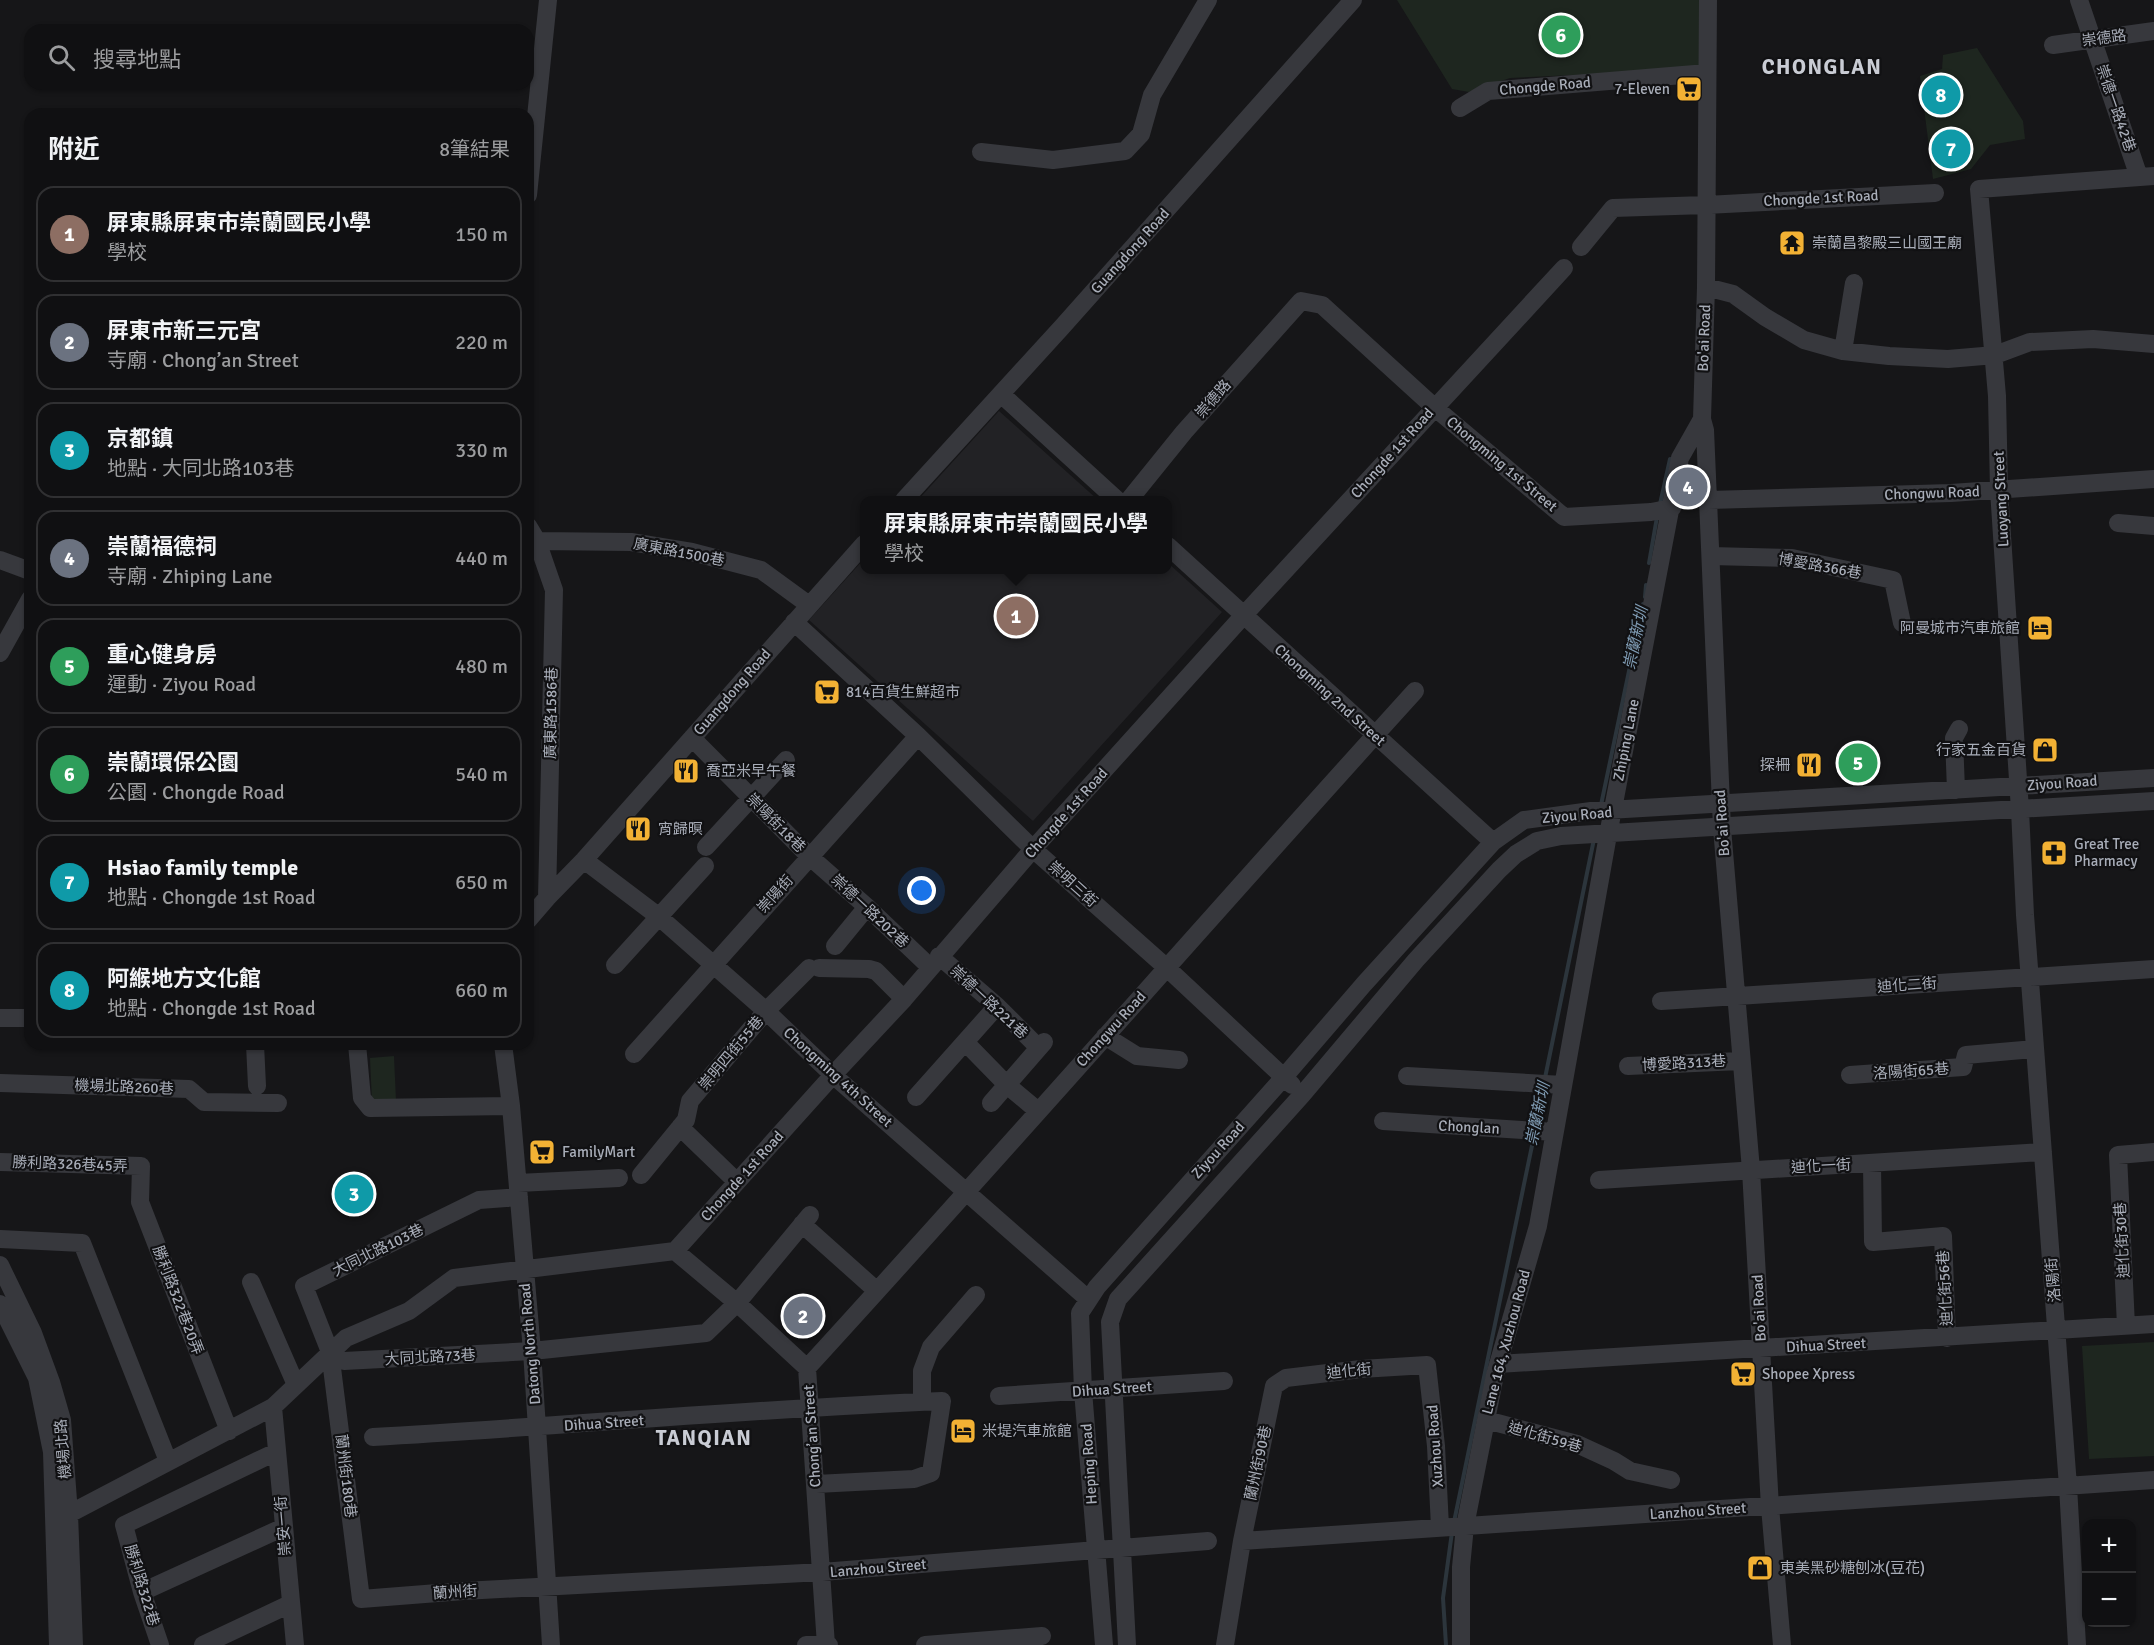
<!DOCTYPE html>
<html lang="zh-TW">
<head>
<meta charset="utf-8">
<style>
  :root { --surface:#101012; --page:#1e1e20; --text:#f1f3f6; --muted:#9c9d9f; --line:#303032; --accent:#1a73e8 }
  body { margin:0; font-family:Signika,"Noto Sans TC",sans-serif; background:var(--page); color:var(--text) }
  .controls { position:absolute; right:18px; bottom:18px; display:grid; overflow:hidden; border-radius:12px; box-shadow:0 2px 4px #0004 }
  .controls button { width:54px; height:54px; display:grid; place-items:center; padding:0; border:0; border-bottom:2px solid var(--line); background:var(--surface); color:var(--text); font:30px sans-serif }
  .you { position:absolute; left:922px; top:891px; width:21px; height:21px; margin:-15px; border:4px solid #fff; border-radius:50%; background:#1a73e8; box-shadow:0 0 0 9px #1a73e833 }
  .badge { display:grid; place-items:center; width:39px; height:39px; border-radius:50%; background:var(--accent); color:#fff; font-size:20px; font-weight:700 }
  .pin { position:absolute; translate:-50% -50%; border:3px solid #fff; box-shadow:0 2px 6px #0006 }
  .popup { position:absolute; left:860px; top:496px; width:312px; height:78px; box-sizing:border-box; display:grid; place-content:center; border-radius:12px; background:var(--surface); filter:drop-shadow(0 2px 4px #0005); font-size:20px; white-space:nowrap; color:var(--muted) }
  .popup b { font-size:22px; color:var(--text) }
  .popup::after { content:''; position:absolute; left:50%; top:100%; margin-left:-12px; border:12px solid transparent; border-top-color:var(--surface) }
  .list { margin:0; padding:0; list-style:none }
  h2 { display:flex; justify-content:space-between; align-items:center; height:78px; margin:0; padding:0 24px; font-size:26px }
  h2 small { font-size:20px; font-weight:400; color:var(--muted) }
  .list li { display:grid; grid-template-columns:39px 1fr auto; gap:18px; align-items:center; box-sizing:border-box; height:96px; margin:0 12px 12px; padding:0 12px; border:2px solid var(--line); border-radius:18px }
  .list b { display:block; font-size:22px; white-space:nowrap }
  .list p { margin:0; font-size:20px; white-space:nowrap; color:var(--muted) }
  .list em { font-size:20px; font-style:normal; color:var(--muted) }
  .icon { flex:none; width:33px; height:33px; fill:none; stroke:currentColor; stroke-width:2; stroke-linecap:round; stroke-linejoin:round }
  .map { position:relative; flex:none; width:2154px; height:1645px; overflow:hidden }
  .search { position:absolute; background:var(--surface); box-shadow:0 2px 4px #0004; left:24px; top:24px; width:510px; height:66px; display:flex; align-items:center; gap:15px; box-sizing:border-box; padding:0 21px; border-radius:18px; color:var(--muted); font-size:22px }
  .panel { position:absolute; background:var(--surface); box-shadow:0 2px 4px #0004; left:24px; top:108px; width:510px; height:942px; border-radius:18px }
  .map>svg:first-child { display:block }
  .built { fill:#222225 }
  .green { fill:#1e261f; fill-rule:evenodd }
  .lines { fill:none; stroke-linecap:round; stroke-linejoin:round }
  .stream { stroke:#2c353c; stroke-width:4 }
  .minor { stroke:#37383d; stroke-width:18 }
  .labels { text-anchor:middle; stroke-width:4.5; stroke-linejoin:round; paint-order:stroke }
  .street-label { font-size:15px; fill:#a8adb8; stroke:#111113 }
  .poi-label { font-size:15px; fill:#a8adb8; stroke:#111113; text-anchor:start }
  .water-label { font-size:16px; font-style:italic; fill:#7f9bb3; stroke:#111113 }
  .district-label { font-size:21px; font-weight:bold; letter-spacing:1.5px; fill:#c9ccd4; stroke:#111113 }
</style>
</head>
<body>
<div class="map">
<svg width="2154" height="1645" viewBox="0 0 2154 1645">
  <rect width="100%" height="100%" fill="#161618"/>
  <path class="built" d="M999,411l99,89h-180z
    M864,559v11h304v-7l54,49 -189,209 -224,-201z"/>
  <path class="green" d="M1397,0h305l3,69 -195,9 -41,14 -17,-3z
    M1977,48l46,73 2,18 -35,6 -19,24 -38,10 -13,-103 22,-7 1,-14zM1943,75l10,36 -15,4 -10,-36zM1966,133l6,21 -37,11 -6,-21z
    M394,1056l2,45 -24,2 -2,-45z
    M2154,1342v114l-65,3 -7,-113z"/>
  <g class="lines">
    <path class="stream" d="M1660,504l10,-45
      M1649,563l8,-46
      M1645,597l1,-12
      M1601,805l42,-201
      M1545,1078l49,-239
      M1536,1125l7,-36
      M1454,1522l80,-386
      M1446,1645l-3,-47 9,-66"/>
    <path class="minor" d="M1708,0l-2,287 -4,132 3,11 17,398 29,342 19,337 12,138
      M2079,0l60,177
      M2053,45l101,-14
      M1460,108l28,-17 219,-18
      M981,152l72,8 72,-9 16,-17 11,-39 56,-95
      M528,195l20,-195
      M1581,247l32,-39 93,-3 229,-12
      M1706,287l27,7 32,23 39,23 39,11 46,5 59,3 47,-4 35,-13 63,-3 61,5
      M1843,351l11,-68
      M1001,394l116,106
      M904,500l158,-173 291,-327
      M1129,500l55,-68 117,-131 21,4 112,102 130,110 87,-5 21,-4
      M1709,500l242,-7 203,-14
      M2118,523l36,3
      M528,526l9,15 17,49 -7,308
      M528,544l9,-3 94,1 61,10 69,18 48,35
      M1168,546l325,296
      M1711,556l81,2 101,22 9,43
      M0,560l30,11
      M794,622l124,114 115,113 134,119 125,117
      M0,653l30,-54
      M692,738l117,118 58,51 63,60
      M1956,790l-2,-52 5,-9
      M706,847l80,-87
      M584,860l74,56 108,95 67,64 255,224
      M528,920l19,-22 37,-38 280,-316
      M835,946l32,-39
      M939,956l58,50 42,42
      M615,965l90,-99
      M819,968l50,1 7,2 28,28
      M1661,1001l493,-32
      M0,1018h30
      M1105,1036l32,20 42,4
      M965,1042l42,43 31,26
      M255,1044l2,42
      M357,1044l5,54 8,10 141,-2
      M503,1044l8,62 21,245 19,294
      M634,1054l284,-318
      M1628,1066l112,-5
      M1850,1075l113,-8 3,-12 69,-6
      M1407,1076l156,9
      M0,1083l189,6 15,13 74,1
      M916,1097l81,-91
      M991,1103l53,-61
      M1383,1121l171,11
      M680,1127l57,55
      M0,1162l141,4 -1,36 89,229
      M1872,1163l1,79 70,-6 4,102
      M641,1175l45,-55 4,-19 76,-90 43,-43
      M1599,1180l444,-28
      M518,1183l101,-5
      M519,1197l-40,3 -175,86 26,66 31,247 102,-8 359,-19 386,-31
      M802,1224l75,67
      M0,1239l82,4 86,218
      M675,1251l62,52 70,65 19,277
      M0,1265l33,68 18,49 11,38 7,94 5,131
      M251,1282l45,103
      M0,1304l37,74 15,74 6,193
      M2126,1326l-8,-171 36,-3
      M330,1352l14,9 188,-10 174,-18 31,-30 73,-88
      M1498,1364l656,-40
      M807,1368c205,-224 404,-452 608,-677
      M999,1396l225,-15
      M922,1401v-30l9,-24 45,-52
      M273,1407l22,238
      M1486,1420l91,24 37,17 16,10 41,9
      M373,1437c190,-11 379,-28 569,-36l-11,72 -17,6 -98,5
      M69,1514l204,-107 73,-69 63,-27 45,-33 221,-27 158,-176 71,-76 129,-150 210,-233 321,-348
      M1242,1541l912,-61
      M142,1592l142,-65
      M160,1645l-18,-53 -18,-67 152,-73
      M203,1645l87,-41
      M806,1645h23
      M925,1645l117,-9
      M1104,1645l-21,-254 -3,-78 17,-26 187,-210 80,-93 129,-142 31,-22 67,-9 563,-33
      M1127,1645l-17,-323 8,-23 184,-204 114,-135 83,-90 17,-16 21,-13 24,-5 593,-35
      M1225,1645l17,-104 32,-155 12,-8 75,-9 66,-4 9,81 4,81
      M1461,1645v-78l4,-41 30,-151 43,-149 70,-391 72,-377 22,-39
      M2077,1645l-9,-159 -43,-571 -5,-105 -21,-320 -2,-94 -18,-207 175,-13"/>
  </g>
  <defs>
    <symbol id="supermarket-square" viewBox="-11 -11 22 22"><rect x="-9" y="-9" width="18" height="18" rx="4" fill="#f2b134" stroke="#111113"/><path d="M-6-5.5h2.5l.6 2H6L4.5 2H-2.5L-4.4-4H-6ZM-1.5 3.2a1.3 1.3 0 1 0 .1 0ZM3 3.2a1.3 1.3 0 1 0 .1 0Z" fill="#111"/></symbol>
    <symbol id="temple-square" viewBox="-11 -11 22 22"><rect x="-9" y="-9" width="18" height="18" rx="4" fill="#f2b134" stroke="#111113"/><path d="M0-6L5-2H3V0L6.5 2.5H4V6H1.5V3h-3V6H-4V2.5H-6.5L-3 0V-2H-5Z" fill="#111"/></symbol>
    <symbol id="hotel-square" viewBox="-11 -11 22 22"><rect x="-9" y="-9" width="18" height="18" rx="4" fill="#f2b134" stroke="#111113"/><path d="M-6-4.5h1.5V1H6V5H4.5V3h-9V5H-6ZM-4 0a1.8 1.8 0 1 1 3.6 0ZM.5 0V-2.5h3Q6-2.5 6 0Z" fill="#111"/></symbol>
    <symbol id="shop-square" viewBox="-11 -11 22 22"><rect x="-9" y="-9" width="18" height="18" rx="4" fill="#f2b134" stroke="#111113"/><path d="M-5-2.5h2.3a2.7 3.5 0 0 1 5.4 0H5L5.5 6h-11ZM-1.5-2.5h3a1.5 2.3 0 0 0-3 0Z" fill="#111"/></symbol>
    <symbol id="restaurant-square" viewBox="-11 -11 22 22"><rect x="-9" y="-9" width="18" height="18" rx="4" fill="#f2b134" stroke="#111113"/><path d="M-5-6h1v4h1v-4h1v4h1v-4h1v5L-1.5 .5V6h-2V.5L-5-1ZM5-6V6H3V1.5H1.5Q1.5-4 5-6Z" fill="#111"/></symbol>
    <symbol id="pharmacy-square" viewBox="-11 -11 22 22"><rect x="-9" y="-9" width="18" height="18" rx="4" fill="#f2b134" stroke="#111113"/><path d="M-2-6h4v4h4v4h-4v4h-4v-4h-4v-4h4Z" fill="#111"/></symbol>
  </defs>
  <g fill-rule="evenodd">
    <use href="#supermarket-square" x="1674" y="74" width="30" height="30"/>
    <use href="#temple-square" x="1777" y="228" width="30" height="30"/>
    <use href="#hotel-square" x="2025" y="613" width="30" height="30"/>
    <use href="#supermarket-square" x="812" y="677" width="30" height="30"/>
    <use href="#shop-square" x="2030" y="735" width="30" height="30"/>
    <use href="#restaurant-square" x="1794" y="750" width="30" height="30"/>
    <use href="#restaurant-square" x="671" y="756" width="30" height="30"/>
    <use href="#restaurant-square" x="623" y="814" width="30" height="30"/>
    <use href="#pharmacy-square" x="2039" y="838" width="30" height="30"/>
    <use href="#supermarket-square" x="527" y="1137" width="30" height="30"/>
    <use href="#supermarket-square" x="1728" y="1359" width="30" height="30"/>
    <use href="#hotel-square" x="948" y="1416" width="30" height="30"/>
    <use href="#shop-square" x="1745" y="1553" width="30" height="30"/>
  </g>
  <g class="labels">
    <g class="street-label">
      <text transform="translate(2104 38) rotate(-8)" y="5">崇德路</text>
      <text transform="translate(1545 86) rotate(-5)" y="5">Chongde Road</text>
      <text transform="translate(2116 108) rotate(71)" y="5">崇德一路42巷</text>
      <text transform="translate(1821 198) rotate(-3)" y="5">Chongde 1st Road</text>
      <text transform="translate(1130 251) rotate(-48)" y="5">Guangdong Road</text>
      <text transform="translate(1704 338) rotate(-88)" y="5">Bo'ai Road</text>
      <text transform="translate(1213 399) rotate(-49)" y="5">崇德路</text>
      <text transform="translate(1392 453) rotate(-48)" y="5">Chongde 1st Road</text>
      <text transform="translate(1502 464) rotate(40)" y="5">Chongming 1st Street</text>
      <text transform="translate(1932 493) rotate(-2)" y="5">Chongwu Road</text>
      <text transform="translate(2001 499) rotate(-93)" y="5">Luoyang Street</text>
      <text transform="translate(679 552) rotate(11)" y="5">廣東路1500巷</text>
      <text transform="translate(1820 566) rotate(10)" y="5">博愛路366巷</text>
      <text transform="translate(732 692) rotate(-49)" y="5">Guangdong Road</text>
      <text transform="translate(1330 695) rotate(42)" y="5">Chongming 2nd Street</text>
      <text transform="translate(551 713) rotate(-89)" y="5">廣東路1586巷</text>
      <text transform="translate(1626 740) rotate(-79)" y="5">Zhiping Lane</text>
      <text transform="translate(2062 783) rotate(-4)" y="5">Ziyou Road</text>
      <text transform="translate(1066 813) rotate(-48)" y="5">Chongde 1st Road</text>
      <text transform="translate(1577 815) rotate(-5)" y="5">Ziyou Road</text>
      <text transform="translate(776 823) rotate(45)" y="5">崇陽街18巷</text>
      <text transform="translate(1722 823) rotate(-94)" y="5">Bo'ai Road</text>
      <text transform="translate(1073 884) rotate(42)" y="5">崇明三街</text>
      <text transform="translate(775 894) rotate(-48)" y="5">崇陽街</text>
      <text transform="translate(870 911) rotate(43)" y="5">崇德一路202巷</text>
      <text transform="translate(1907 985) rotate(-4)" y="5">迪化二街</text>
      <text transform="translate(989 1002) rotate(43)" y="5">崇德一路221巷</text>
      <text transform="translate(1111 1029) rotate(-48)" y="5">Chongwu Road</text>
      <text transform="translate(731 1053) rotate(-50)" y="5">崇明四街55巷</text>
      <text transform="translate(1684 1063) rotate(-3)" y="5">博愛路313巷</text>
      <text transform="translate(1911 1071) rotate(-4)" y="5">洛陽街65巷</text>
      <text transform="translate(838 1077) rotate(42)" y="5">Chongming 4th Street</text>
      <text transform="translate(124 1087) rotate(2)" y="5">機場北路260巷</text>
      <text transform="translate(1469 1127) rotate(3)" y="5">Chonglan</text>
      <text transform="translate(1218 1150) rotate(-48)" y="5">Ziyou Road</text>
      <text transform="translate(70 1164) rotate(2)" y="5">勝利路326巷45弄</text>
      <text transform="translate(1821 1166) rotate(-3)" y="5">迪化一街</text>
      <text transform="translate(742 1176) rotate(-48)" y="5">Chongde 1st Road</text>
      <text transform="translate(2122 1240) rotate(-93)" y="5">迪化街30巷</text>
      <text transform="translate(378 1250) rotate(-26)" y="5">大同北路103巷</text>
      <text transform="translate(2053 1280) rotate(-95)" y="5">洛陽街</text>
      <text transform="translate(1945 1288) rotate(-93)" y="5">迪化街56巷</text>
      <text transform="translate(178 1300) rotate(69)" y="5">勝利路322巷20弄</text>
      <text transform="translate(1759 1308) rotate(-93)" y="5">Bo'ai Road</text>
      <text transform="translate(1506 1342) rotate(-75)" y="5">Lane 164, Xuzhou Road</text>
      <text transform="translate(530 1344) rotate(-95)" y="5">Datong North Road</text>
      <text transform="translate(1826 1345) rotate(-3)" y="5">Dihua Street</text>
      <text transform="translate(430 1357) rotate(-3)" y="5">大同北路73巷</text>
      <text transform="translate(1349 1371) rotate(-6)" y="5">迪化街</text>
      <text transform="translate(1112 1389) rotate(-4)" y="5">Dihua Street</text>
      <text transform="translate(604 1423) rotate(-4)" y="5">Dihua Street</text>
      <text transform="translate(812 1436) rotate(-94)" y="5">Chong’an Street</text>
      <text transform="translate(1545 1437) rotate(16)" y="5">迪化街59巷</text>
      <text transform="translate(1435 1446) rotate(-94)" y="5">Xuzhou Road</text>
      <text transform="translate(63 1449) rotate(-95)" y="5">機場北路</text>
      <text transform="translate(1258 1463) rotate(-78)" y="5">蘭州街90巷</text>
      <text transform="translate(1089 1464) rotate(-94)" y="5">Heping Road</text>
      <text transform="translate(346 1476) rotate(83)" y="5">蘭州街180巷</text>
      <text transform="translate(1698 1511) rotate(-4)" y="5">Lanzhou Street</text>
      <text transform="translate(283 1526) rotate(-95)" y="5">崇安一街</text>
      <text transform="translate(878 1568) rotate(-5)" y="5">Lanzhou Street</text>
      <text transform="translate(142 1585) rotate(73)" y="5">勝利路322巷</text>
      <text transform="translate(455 1592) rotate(-4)" y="5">蘭州街</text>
    </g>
    <g class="poi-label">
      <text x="1670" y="94" text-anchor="end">7-Eleven</text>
      <text x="1812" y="248">崇蘭昌黎殿三山國王廟</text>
      <text x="2020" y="633" text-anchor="end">阿曼城市汽車旅館</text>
      <text x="846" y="697">814百貨生鮮超市</text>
      <text x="2026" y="755" text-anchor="end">行家五金百貨</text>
      <text x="1790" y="770" text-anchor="end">探柵</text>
      <text x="706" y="776">喬亞米早午餐</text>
      <text x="658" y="834">宵歸暝</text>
      <text x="2074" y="849">Great Tree<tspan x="2074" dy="17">Pharmacy</tspan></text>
      <text x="562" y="1157">FamilyMart</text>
      <text x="1762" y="1379">Shopee Xpress</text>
      <text x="982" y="1436">米堤汽車旅館</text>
      <text x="1780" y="1573">東美黑砂糖刨冰(豆花)</text>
    </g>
    <g class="water-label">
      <text transform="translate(1635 638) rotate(-78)" y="6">崇蘭新圳</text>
      <text transform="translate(1537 1114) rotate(-78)" y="6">崇蘭新圳</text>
    </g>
    <g class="district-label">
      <text x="1822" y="74">CHONGLAN</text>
      <text x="704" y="1445">TANQIAN</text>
    </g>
  </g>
</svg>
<div class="controls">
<button>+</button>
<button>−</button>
</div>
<div class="you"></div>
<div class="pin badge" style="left:1016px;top:616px;background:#8d6e63">1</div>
<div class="popup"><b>屏東縣屏東市崇蘭國民小學</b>學校</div>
<div class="pin badge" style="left:803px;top:1316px;background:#6b7280">2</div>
<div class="pin badge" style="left:354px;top:1194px;background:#0f9aa8">3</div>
<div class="pin badge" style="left:1688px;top:487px;background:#6b7280">4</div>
<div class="pin badge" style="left:1858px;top:763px;background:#2e9e5b">5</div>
<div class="pin badge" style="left:1561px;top:35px;background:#2e9e5b">6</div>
<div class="pin badge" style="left:1951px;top:149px;background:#0f9aa8">7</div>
<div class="pin badge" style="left:1941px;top:95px;background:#0f9aa8">8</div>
<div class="search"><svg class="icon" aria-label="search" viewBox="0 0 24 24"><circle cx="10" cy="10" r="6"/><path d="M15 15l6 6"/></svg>搜尋地點</div>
<section class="panel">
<h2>附近<small>8筆結果</small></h2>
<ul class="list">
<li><span class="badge" style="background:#8d6e63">1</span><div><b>屏東縣屏東市崇蘭國民小學</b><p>學校</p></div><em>150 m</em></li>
<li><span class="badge" style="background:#6b7280">2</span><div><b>屏東市新三元宮</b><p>寺廟 · Chong’an Street</p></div><em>220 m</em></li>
<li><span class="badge" style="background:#0f9aa8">3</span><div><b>京都鎮</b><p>地點 · 大同北路103巷</p></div><em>330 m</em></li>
<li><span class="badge" style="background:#6b7280">4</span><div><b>崇蘭福德祠</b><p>寺廟 · Zhiping Lane</p></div><em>440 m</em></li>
<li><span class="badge" style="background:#2e9e5b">5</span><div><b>重心健身房</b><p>運動 · Ziyou Road</p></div><em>480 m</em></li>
<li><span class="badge" style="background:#2e9e5b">6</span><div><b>崇蘭環保公園</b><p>公園 · Chongde Road</p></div><em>540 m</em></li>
<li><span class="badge" style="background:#0f9aa8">7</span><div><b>Hsiao family temple</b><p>地點 · Chongde 1st Road</p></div><em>650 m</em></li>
<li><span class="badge" style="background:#0f9aa8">8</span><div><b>阿緱地方文化館</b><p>地點 · Chongde 1st Road</p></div><em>660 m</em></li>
</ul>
</section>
</div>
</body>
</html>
